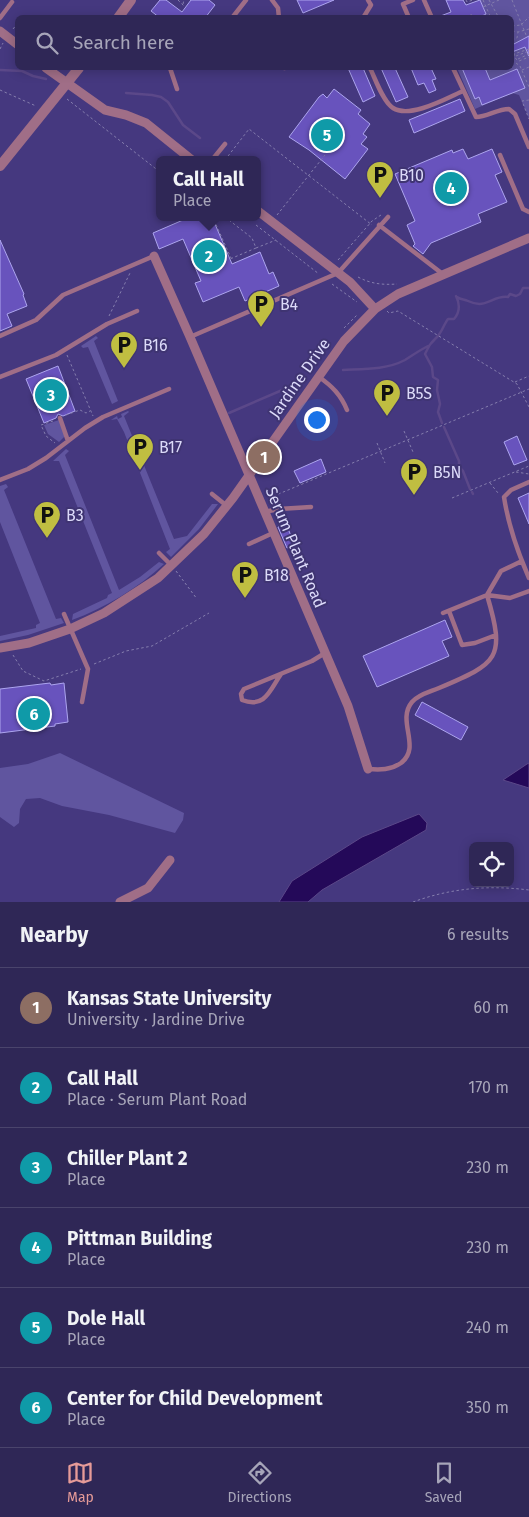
<!DOCTYPE html>
<html lang="en">
<head>
<meta charset="utf-8">
<style>
  :root { --surface:#2f2756; --page:#372f5c; --text:#f1f3f6; --muted:#a7a5b9; --line:#4a446c; --accent:#e69b98 }
  body { margin:0; font-family:"Fira Sans",sans-serif; background:var(--page); color:var(--text) }
  .controls { position:absolute; right:15px; bottom:15px; display:grid; overflow:hidden; border-radius:8px; box-shadow:0 2px 12px #0003 }
  .controls button { width:45px; height:45px; display:grid; place-items:center; padding:0; border:0; border-bottom:1px solid var(--line); background:var(--surface); color:var(--text); font:25px sans-serif }
  .you { position:absolute; left:316px; top:419px; width:18px; height:18px; margin:-12px; border:4px solid #fff; border-radius:50%; background:#1a73e8; box-shadow:0 0 0 8px #1a73e833 }
  .badge { display:grid; place-items:center; width:32px; height:32px; border-radius:50%; background:var(--accent); color:#fff; font-size:16px; font-weight:700 }
  .pin { position:absolute; translate:-50% -50%; border:2px solid #fff; box-shadow:0 1px 5px #0006 }
  .popup { position:absolute; left:156px; top:156px; width:105px; height:65px; box-sizing:border-box; display:grid; place-content:center; border-radius:8px; background:var(--surface); filter:drop-shadow(0 1px 4px #0005); font-size:16px; white-space:nowrap; color:var(--muted) }
  .popup b { font-size:19px; color:var(--text) }
  .popup::after { content:''; position:absolute; left:50%; top:100%; margin-left:-10px; border:10px solid transparent; border-top-color:var(--surface) }
  .list { margin:0; padding:0; list-style:none }
  h2 { display:flex; justify-content:space-between; align-items:center; height:65px; margin:0; padding:0 20px; font-size:21px }
  h2 small { font-size:16px; font-weight:400; color:var(--muted) }
  .list li { display:grid; grid-template-columns:32px 1fr auto; gap:15px; align-items:center; box-sizing:border-box; height:80px; padding:0 20px; border-top:1px solid var(--line) }
  .list b { display:block; font-size:19px; white-space:nowrap }
  .list p { margin:0; font-size:16px; white-space:nowrap; color:var(--muted) }
  .list em { font-size:16px; font-style:normal; color:var(--muted) }
  .icon { flex:none; width:28px; height:28px; fill:none; stroke:currentColor; stroke-width:2; stroke-linecap:round; stroke-linejoin:round }
  .map { position:relative; flex:none; width:529px; height:902px; overflow:hidden }
  .search { position:absolute; background:var(--surface); box-shadow:0 2px 12px #0003; left:15px; right:15px; top:15px; height:55px; display:flex; align-items:center; gap:12px; box-sizing:border-box; padding:0 18px; border-radius:8px; color:var(--muted); font-size:19px }
  .sheet { height:545px; background:var(--surface) }
  nav { display:flex; justify-content:space-around; align-items:center; box-sizing:border-box; height:70px; border-top:1px solid var(--line); background:var(--surface); font-size:14px; color:var(--muted) }
  nav a { display:grid; justify-items:center; gap:2px }
  nav .on { color:var(--accent) }
  .map>svg:first-child { display:block }
  .built { fill:#45387f; fill-rule:evenodd }
  .green { fill:#60559f }
  .water { fill:#240959; stroke:#5b4889 }
  .lines { fill:none; stroke-linecap:round; stroke-linejoin:round }
  .stream { stroke:#5b4889; stroke-width:2.5 }
  .building { fill:#6853bd; stroke:#ada5ef }
  .path { stroke:#857eae; stroke-width:1; stroke-dasharray:2.5 2.5; stroke-linecap:butt }
  .service { stroke:#a06e87; stroke-width:4.5 }
  .minor { stroke:#a06e87; stroke-width:9 }
  .tertiary { stroke:#a06e87; stroke-width:10 }
  .labels { text-anchor:middle; stroke-width:4; stroke-linejoin:round; paint-order:stroke }
  .poi-label { font-size:16px; fill:#dcdaf9; stroke:#3f3472; text-anchor:start }
  .street-label { font-size:16px; fill:#dcdaf9; stroke:#3f3472 }
</style>
</head>
<body>
<div class="map">
<svg width="529" height="902" viewBox="0 0 529 902">
  <rect width="100%" height="100%" fill="#3f3472"/>
  <path class="built" d="M0,0h529v902h-529zM18,18h494v50h-494zM160,160h98v57h-98zM473,846h37v37h-37z"/>
  <path class="green" d="M480,0h49v118l-10,-23 -7,-2 -37,16 -18,-41h55v-50l-34,-1 8,-3z
    M96,336l2,2 -4,3 24,60 -6,3 -24,-57 -5,1 -2,-2z
    M128,411l1,1 -5,4 50,123 13,-3 25,-32h6l-19,25 -28,28 -5,-5 4,-3 -46,-117 -7,-13 -6,1 6,-4 1,3 4,-2 -1,-3z
    M59,420l6,16 -6,6 -11,-8 -4,-9z
    M66,449l3,2 -4,4 54,135 21,-13 19,-15 5,2c-26,24 -59,44 -92,56l1,-6 34,-16 1,-3 4,-2 -53,-132h-6z
    M6,484l2,3 -4,3 52,129 5,-1 3,5 -36,12 -28,6v-5l36,-8v-3l4,-2 -40,-101v-36z
    M60,753l124,60 -1,7 -8,13 -66,-18 -47,-9 -22,-8 -14,1 -6,10 -1,14 -5,4 -14,-10v-49l28,-4z"/>
  <path class="water" d="M529,763v25l-26,-8 24,-16z
    M419,814l8,9 -1,7 -104,60 -14,12h-29l13,-21 70,-44z"/>
  <g class="lines">
    <path class="stream" d="M0,70l22,1 11,5 13,3
      M126,93l26,2 9,2 7,5 15,23 17,13
      M457,297c4,3 7,2 11,4 19,9 24,-6 40,-4l2,-3 6,2 4,-2 3,-6h6
      M343,370c20,-1 43,0 62,-10 8,-5 15,-10 23,-14
      M229,413l58,-25
      M442,423l-4,-11 2,-8 -3,-14 1,-10 -5,-3 -1,-10 -7,-13c5,-10 5,-10 12,-17 5,-5 7,-13 11,-18h6c6,-7 6,-15 2,-23
      M444,427l15,34v6l4,4 7,18
      M472,492l1,2"/>
  </g>
  <path class="building" d="M160,0h6l16,12 9,-12h18l6,5 -10,13h-45l-9,-7z
    M297,0h37l-31,13z
    M446,0h17l3,5 14,-5 6,14 -8,4 -40,-1 13,-5z
    M529,36v20l-4,-9 -13,5v-7z
    M348,68h15l12,28 -12,6z
    M381,68h14l13,29 -12,5z
    M411,68h20l5,11 -4,1 4,10 -7,3 -5,-10 -6,2z
    M462,68h23l5,12 27,-11 8,19 -43,17 -3,-8 -4,2z
    M334,89l27,21 -3,4 12,10 -7,10 4,3 -6,7 7,5 -23,30 -36,-29 -20,-13 30,-40 4,-3 4,4z
    M460,99l5,12 -51,22 -5,-13z
    M463,149l5,10 24,-10 10,23 -7,3 12,27 -29,12 3,8 -50,21 -8,11 -10,-8 2,-2 -8,-19 8,-4 -20,-47 57,-24 1,3z
    M190,217h22l20,47 28,-12 9,22 4,-2 6,14 -34,15 -6,-14 -36,15 -8,-19 6,-2 -18,-42 -24,10 -6,-16z
    M0,240l24,54 -1,1 4,11 -20,8 5,12 -12,5z
    M58,366l17,45 -12,5 -5,-2 -2,4 -12,5 -18,-44z
    M517,436l10,24 -13,5 -10,-23z
    M321,459l5,13 -26,11 -6,-12z
    M529,493v31l-11,-26z
    M286,524l9,21 -8,3 -9,-21z
    M445,620l7,17 -10,4 7,15 -72,31 -14,-31z
    M50,683l1,2 13,-2 4,39 -13,2v2l-55,7v-44z
    M422,702l46,25 -7,13 -46,-25z"/>
  <g class="lines">
    <path class="path" d="M178,0l7,7
      M466,0l1,2 6,-2
      M483,0l8,18
      M489,0l10,18
      M512,0l14,35
      M183,4l1,-4
      M483,7l16,-7
      M471,14l1,4
      M486,17v1
      M512,26l9,-1 8,-8
      M13,29l4,-5
      M512,31l6,1 11,-3
      M512,40l5,-2 1,-6
      M0,49l3,-6
      M529,49l-15,5 2,5 3,2 10,-4
      M516,56l13,-5
      M518,59l11,-5
      M512,60l8,6 9,21
      M489,68l1,2 7,-2
      M522,70l7,-3
      M0,90l36,16
      M67,99l93,73
      M529,100l-7,1 7,18
      M225,160l24,-31 123,96
      M277,215l48,-60
      M225,217l27,21 4,10 -26,11
      M214,220l17,38
      M214,221l8,-4
      M256,225l63,49
      M256,248l20,-8
      M338,260l34,-39 9,-6
      M358,277c13,7 25,8 39,7
      M332,284l25,18
      M387,311l2,2 9,-2 119,73 12,23
      M109,316l21,-43
      M344,328l13,-13
      M67,355l26,61
      M515,382l14,-6
      M66,415l14,-5 6,3 4,-2
      M53,421l-12,4 5,11 9,7
      M404,431l9,21
      M377,443l8,20
      M516,472l13,2
      M490,483l8,10
      M269,498l260,-109
      M452,498l77,-32
      M176,571l21,28
      M13,655l10,16 21,10 37,-12
      M94,664l32,-13 26,-5 57,-33
      M413,902c38,-14 76,-17 116,-12"/>
    <path class="service" d="M272,0l6,8 1,10
      M424,0l8,18
      M0,18l12,-16
      M232,18l14,-18
      M363,18l8,-13 -3,-5
      M409,18l-6,-14 10,-4
      M170,68l7,21
      M284,68h1
      M370,68c5,10 13,34 23,40 17,11 54,-10 70,-17
      M453,68l23,49c11,0 21,-8 33,-8l6,5 14,33
      M500,155l23,54 6,3
      M212,160l13,-16
      M379,225l65,50
      M0,336l36,-16 27,-25 91,-39
      M190,337l148,-64 50,-56
      M0,377l56,-22 51,-31 30,-13
      M319,377c13,9 22,18 28,33
      M60,418l8,23
      M0,480l28,-11 18,-11 39,-30 18,-11 66,-28
      M529,482l-18,8 -7,7c4,26 14,56 25,81
      M212,494l15,12
      M264,512l15,-3 32,-2
      M249,544l24,-11
      M159,553l12,12
      M449,611l13,34 13,-2 21,-8
      M443,613l44,-18 23,3 19,-7
      M64,614l24,55 -6,33
      M281,674c-11,16 -16,35 -39,26l-1,-6 3,-5 68,-28 13,-8
      M368,769c12,1 23,1 33,-6 21,-16 -5,-42 11,-61 7,-8 18,-10 27,-14 59,-25 67,-29 48,-93l14,-24 21,-10"/>
    <path class="minor" d="M0,31l18,14
      M46,68l59,42 21,5 20,8 46,37
      M258,211l92,71 25,27
      M154,256l36,81 158,369 20,63
      M0,648l29,-5 41,-14 34,-16 54,-35 46,-44 29,-36 111,-157 31,-32 23,-15 131,-56
      M120,902l28,-14 22,-28"/>
    <path class="tertiary" d="M118,18l13,-18
      M0,166l79,-98"/>
  </g>
  <defs>
    <symbol id="parking-pin" viewBox="-11 -11 22 30"><path d="M0 17L-7.5 6A9.5 9.5 0 1 1 7.5 6Z" fill="#c0be41" stroke="#3f3472"/><path d="M-3.5-5.5H1a3.5 3.5 0 0 1 0 7H-1V5.5H-3.5ZM-1-3.4V-.6H.8a1.4 1.4 0 0 0 0-2.8Z" fill="#111"/></symbol>
  </defs>
  <g fill-rule="evenodd">
    <use href="#parking-pin" x="364" y="159" width="32" height="43"/>
    <use href="#parking-pin" x="245" y="288" width="32" height="43"/>
    <use href="#parking-pin" x="108" y="329" width="32" height="43"/>
    <use href="#parking-pin" x="371" y="377" width="32" height="43"/>
    <use href="#parking-pin" x="124" y="431" width="32" height="43"/>
    <use href="#parking-pin" x="398" y="456" width="32" height="43"/>
    <use href="#parking-pin" x="31" y="499" width="32" height="43"/>
    <use href="#parking-pin" x="229" y="559" width="32" height="43"/>
  </g>
  <g class="labels">
    <g class="poi-label">
      <text x="399" y="181">B10</text>
      <text x="280" y="310">B4</text>
      <text x="143" y="351">B16</text>
      <text x="406" y="399">B5S</text>
      <text x="159" y="453">B17</text>
      <text x="433" y="478">B5N</text>
      <text x="66" y="521">B3</text>
      <text x="264" y="581">B18</text>
    </g>
    <g class="street-label">
      <text transform="translate(299 378) rotate(-55)" y="6">Jardine Drive</text>
      <text transform="translate(296 547) rotate(67)" y="6">Serum Plant Road</text>
    </g>
  </g>
</svg>
<div class="controls">
<button><svg class="icon" aria-label="locate" viewBox="0 0 24 24"><circle cx="12" cy="12" r="6"/><path d="M12 2v4M12 18v4M2 12h4M18 12h4"/></svg></button>
</div>
<div class="you"></div>
<div class="pin badge" style="left:264px;top:457px;background:#8d6e63">1</div>
<div class="pin badge" style="left:209px;top:256px;background:#0f9aa8">2</div>
<div class="popup"><b>Call Hall</b>Place</div>
<div class="pin badge" style="left:51px;top:395px;background:#0f9aa8">3</div>
<div class="pin badge" style="left:451px;top:188px;background:#0f9aa8">4</div>
<div class="pin badge" style="left:327px;top:135px;background:#0f9aa8">5</div>
<div class="pin badge" style="left:34px;top:714px;background:#0f9aa8">6</div>
<div class="search"><svg class="icon" aria-label="search" viewBox="0 0 24 24"><circle cx="10" cy="10" r="6"/><path d="M15 15l6 6"/></svg>Search here</div>
</div>
<section class="sheet">
<h2>Nearby<small>6 results</small></h2>
<ul class="list">
<li><span class="badge" style="background:#8d6e63">1</span><div><b>Kansas State University</b><p>University · Jardine Drive</p></div><em>60 m</em></li>
<li><span class="badge" style="background:#0f9aa8">2</span><div><b>Call Hall</b><p>Place · Serum Plant Road</p></div><em>170 m</em></li>
<li><span class="badge" style="background:#0f9aa8">3</span><div><b>Chiller Plant 2</b><p>Place</p></div><em>230 m</em></li>
<li><span class="badge" style="background:#0f9aa8">4</span><div><b>Pittman Building</b><p>Place</p></div><em>230 m</em></li>
<li><span class="badge" style="background:#0f9aa8">5</span><div><b>Dole Hall</b><p>Place</p></div><em>240 m</em></li>
<li><span class="badge" style="background:#0f9aa8">6</span><div><b>Center for Child Development</b><p>Place</p></div><em>350 m</em></li>
</ul>
</section>
<nav>
<a class="on"><svg class="icon" aria-label="map" viewBox="0 0 24 24"><path d="M3 6l6-2 6 2 6-2v14l-6 2-6-2-6 2zM9 4v14M15 6v14"/></svg>Map</a>
<a><svg class="icon" aria-label="directions" viewBox="0 0 24 24"><path d="M12 3l9 9-9 9-9-9zM9 14v-3h6M13 9l2 2-2 2"/></svg>Directions</a>
<a><svg class="icon" aria-label="saved" viewBox="0 0 24 24"><path d="M7 4h10v16l-5-4-5 4z"/></svg>Saved</a>
</nav>
</body>
</html>
